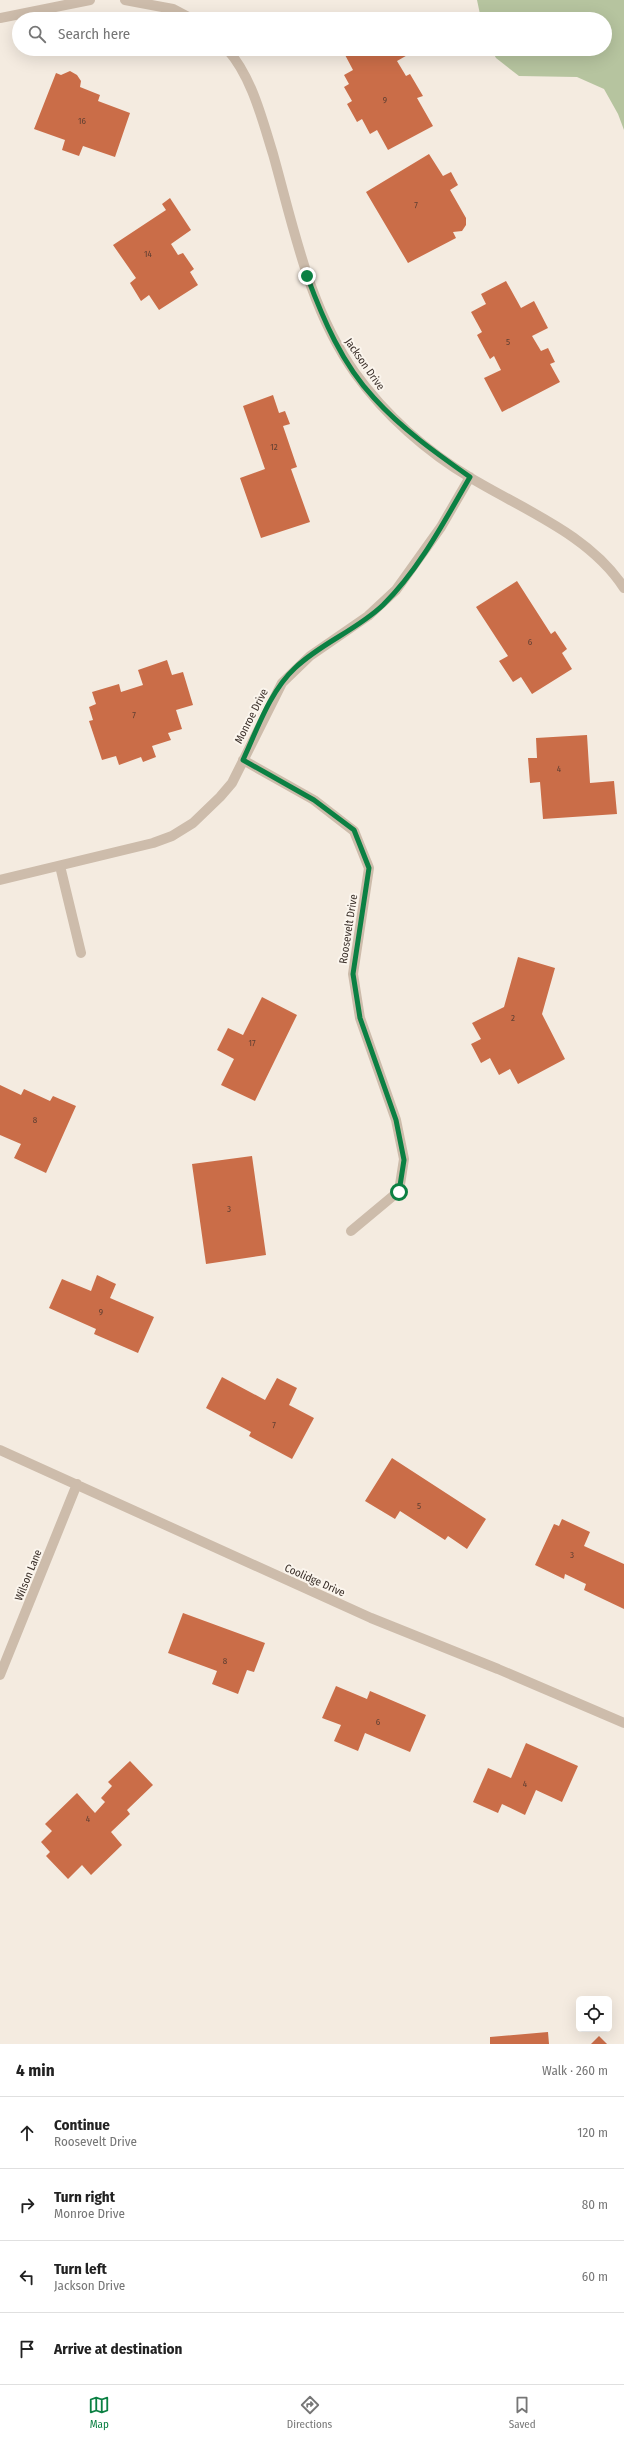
<!DOCTYPE html>
<html lang="en">
<head>
<meta charset="utf-8">
<style>
  :root { --surface:#fff; --page:#f6f6f6; --text:#222; --muted:#767676; --line:#e0e0e0; --accent:#0b8043 }
  body { margin:0; font-family:"Fira Sans Condensed",sans-serif; background:var(--page); color:var(--text) }
  .controls { position:absolute; right:12px; bottom:12px; display:grid; overflow:hidden; border-radius:6px; box-shadow:0 4px 16px #0002 }
  .controls button { width:36px; height:36px; display:grid; place-items:center; padding:0; border:0; border-bottom:1px solid var(--line); background:var(--surface); color:var(--text); font:20px sans-serif }
  .stop { position:absolute; width:12px; height:12px; margin:-9px; border:3px solid #0b8043; border-radius:50%; background:#fff }
  .stop.end { background:#0b8043; border-color:#fff; box-shadow:0 1px 4px #0008 }
  .list { margin:0; padding:0; list-style:none }
  h2 { display:flex; justify-content:space-between; align-items:center; height:52px; margin:0; padding:0 16px; font-size:17px }
  h2 small { font-size:13px; font-weight:400; color:var(--muted) }
  .list li { display:grid; grid-template-columns:26px 1fr auto; gap:12px; align-items:center; box-sizing:border-box; height:72px; padding:0 16px; border-top:1px solid var(--line) }
  .list b { display:block; font-size:15px; white-space:nowrap }
  .list p { margin:0; font-size:13px; white-space:nowrap; color:var(--muted) }
  .list em { font-size:13px; font-style:normal; color:var(--muted) }
  .icon { flex:none; width:22px; height:22px; fill:none; stroke:currentColor; stroke-width:2; stroke-linecap:round; stroke-linejoin:round }
  .map { position:relative; flex:none; width:624px; height:2044px; overflow:hidden }
  .search { position:absolute; background:var(--surface); box-shadow:0 4px 16px #0002; left:12px; right:12px; top:12px; height:44px; display:flex; align-items:center; gap:10px; box-sizing:border-box; padding:0 14px; border-radius:22px; color:var(--muted); font-size:15px }
  .sheet { height:340px; background:var(--surface) }
  nav { display:flex; justify-content:space-around; align-items:center; box-sizing:border-box; height:56px; border-top:1px solid var(--line); background:var(--surface); font-size:11px; color:var(--muted) }
  nav a { display:grid; justify-items:center; gap:2px }
  nav .on { color:var(--accent) }
  .map>svg:first-child { display:block }
  .green { fill:#b6c49f }
  .building { fill:#ca6d48 }
  .lines { fill:none; stroke-linecap:round; stroke-linejoin:round }
  .minor { stroke:#cdbcab; stroke-width:10 }
  .route { stroke:#0b8043; stroke-width:5 }
  .labels { text-anchor:middle; stroke-width:4; stroke-linejoin:round; paint-order:stroke }
  .number-label { font-size:9px; fill:#5f3f32 }
  .street-label { font-size:11px; fill:#3b302a; stroke:#fbf5ed }
</style>
</head>
<body>
<div class="map">
<svg width="624" height="2044" viewBox="0 0 624 2044">
  <rect width="100%" height="100%" fill="#f4ebe0"/>
  <path class="green" d="M477,0h147v130l-6,-16 -14,-25 -27,-12 -58,-1 -23,-18 -5,-9h114v-30h-124z"/>
  <path class="building" d="M352,49h66l-21,12 9,15 4,-2 13,22 -6,2 16,28 -45,24 -11,-20 -7,4 -8,-15 -5,3 -10,-18 5,-3 -8,-14 5,-3 -5,-9 9,-5 -9,-17z
    M70,71l7,4 4,6 -1,6 20,8 -2,6 32,12 -15,44 -32,-11 -4,10 -17,-6 3,-10 -31,-11 22,-56 5,2z
    M429,154l14,22 8,-4 7,13 -8,5 16,28v7l-4,6 -9,1 3,6 -48,25 -42,-71z
    M170,198l21,32 -20,14 7,11 5,-2 11,16 -4,3 8,13 -39,25 -10,-15 -8,6 -11,-18 6,-5 -23,-33 53,-35 -4,-6z
    M506,281l15,27 13,-7 14,27 -16,8 9,15 7,-3 7,14 -5,2 10,18 -58,30 -18,-34 17,-8 -7,-14 -4,3 -13,-24 5,-3 -11,-20 15,-8 -5,-10z
    M273,395l6,18 6,-2 5,13 -7,2 14,41 -6,2 19,53 -49,16 -21,-60 25,-9 -22,-63z
    M517,581l34,53 4,-3 12,18 -5,4 10,16 -40,25 -11,-17 -8,5 -14,-21 9,-5 -32,-49z
    M167,660l5,15 11,-3 10,33 -17,5 6,19 -14,4 3,7 -19,6 4,11 -13,5 -2,-5 -22,8 -3,-9 -14,4 -13,-39 4,-1 -4,-13 7,-3 -4,-12 27,-8 2,8 22,-7 -5,-15z
    M587,735l3,48 24,-2 3,33 -74,5 -3,-37 -10,1 -2,-25h9l-1,-20z
    M518,957l37,11 -13,46 23,45 -47,25 -8,-15 -11,6 -9,-17 -9,5 -10,-19 10,-5 -9,-16 32,-16z
    M262,997l35,18 -42,86 -34,-16 13,-26 -17,-9 11,-22 15,7z
    M0,1085l21,10 3,-6 26,12 3,-5 23,10 -30,67 -32,-15 7,-14 -21,-9z
    M252,1156l14,99 -60,9 -14,-100z
    M97,1275l19,9 -6,14 44,19 -16,36 -44,-19 2,-5 -47,-21 13,-29 29,12z
    M222,1377l43,23 12,-22 20,10 -8,17 25,13 -22,41 -43,-23 2,-4 -45,-24z
    M392,1458l94,61 -19,30 -19,-13 -3,4 -45,-29 -5,8 -30,-18z
    M562,1519l28,13 -6,14 40,18v45l-40,-19 2,-6 -21,-10 -1,5 -29,-14 19,-41 5,2z
    M183,1613l82,30 -11,29 -7,-2 -9,24 -26,-10 5,-13 -49,-18z
    M336,1686l31,13 3,-8 56,24 -16,37 -45,-19 -7,18 -24,-10 7,-16 -19,-7z
    M526,1743l52,23 -16,36 -26,-12 -11,25 -23,-11 -4,9 -25,-11 15,-34 23,10z
    M130,1761l23,24 -26,25 3,4 -19,18 11,13 -31,30 -9,-10 -14,14 -22,-23 4,-4 -9,-10 11,-11 -7,-7 32,-31 18,20 10,-11 -4,-4 11,-12 -4,-4z
    M548,2032l1,12h-59v-7z
    M599,2036l8,8h-16z"/>
  <g class="lines">
    <path class="minor" d="M125,0l48,9 19,10
      M0,18l90,-18
      M227,49c25,28 35,70 46,105 21,75 36,154 82,219 30,42 72,79 116,105 53,32 119,57 153,110
      M243,760l71,40 40,31 15,37 -16,106 7,44 36,102 8,39 -5,32 -48,40
      M60,866l21,87
      M0,880l153,-37 19,-7 21,-13 27,-26 12,-14 50,-100 28,-27 58,-40 28,-26 45,-63 29,-50
      M0,1450l371,168 127,51 126,54
      M0,1675l77,-191"/>
  </g>
  <g class="lines">
    <path class="route" d="M307,276c16,43 35,88 67,122 28,31 62,55 96,79 -25,43 -51,93 -87,128 -26,25 -62,38 -88,63 -25,23 -38,62 -52,92l71,40 40,30 15,38 -16,106 7,44 36,102 8,40 -5,32"/>
  </g>
  <g class="labels">
    <g class="number-label">
      <text x="385" y="103">9</text>
      <text x="82" y="124">16</text>
      <text x="416" y="208">7</text>
      <text x="148" y="257">14</text>
      <text x="508" y="345">5</text>
      <text x="274" y="450">12</text>
      <text x="530" y="645">6</text>
      <text x="134" y="718">7</text>
      <text x="559" y="772">4</text>
      <text x="513" y="1021">2</text>
      <text x="252" y="1046">17</text>
      <text x="35" y="1123">8</text>
      <text x="229" y="1212">3</text>
      <text x="101" y="1315">9</text>
      <text x="274" y="1428">7</text>
      <text x="419" y="1509">5</text>
      <text x="572" y="1558">3</text>
      <text x="225" y="1664">8</text>
      <text x="378" y="1725">6</text>
      <text x="525" y="1787">4</text>
      <text x="88" y="1822">4</text>
    </g>
    <g class="street-label">
      <text transform="translate(365 364) rotate(55)" y="4">Jackson Drive</text>
      <text transform="translate(251 716) rotate(-63)" y="4">Monroe Drive</text>
      <text transform="translate(348 929) rotate(-81)" y="4">Roosevelt Drive</text>
      <text transform="translate(28 1575) rotate(-68)" y="4">Wilson Lane</text>
      <text transform="translate(315 1580) rotate(24)" y="4">Coolidge Drive</text>
    </g>
  </g>
</svg>
<div class="controls">
<button><svg class="icon" aria-label="locate" viewBox="0 0 24 24"><circle cx="12" cy="12" r="6"/><path d="M12 2v4M12 18v4M2 12h4M18 12h4"/></svg></button>
</div>
<div class="stop" style="left:399px;top:1192px"></div>
<div class="stop end" style="left:307px;top:276px"></div>
<div class="search"><svg class="icon" aria-label="search" viewBox="0 0 24 24"><circle cx="10" cy="10" r="6"/><path d="M15 15l6 6"/></svg>Search here</div>
</div>
<section class="sheet">
<h2>4 min<small>Walk · 260 m</small></h2>
<ul class="list">
<li><svg class="icon" aria-label="ahead" viewBox="0 0 24 24"><path d="M12 20V5M6 11l6-6 6 6"/></svg><div><b>Continue</b><p>Roosevelt Drive</p></div><em>120 m</em></li>
<li><svg class="icon" aria-label="right" viewBox="0 0 24 24"><path d="M7 20v-9h11M14 6l5 5-5 5"/></svg><div><b>Turn right</b><p>Monroe Drive</p></div><em>80 m</em></li>
<li><svg class="icon" aria-label="left" viewBox="0 0 24 24"><path d="M17 20v-9H6M10 6l-5 5 5 5"/></svg><div><b>Turn left</b><p>Jackson Drive</p></div><em>60 m</em></li>
<li><svg class="icon" aria-label="arrive" viewBox="0 0 24 24"><path d="M6 21V4h12l-3 4 3 4H6"/></svg><div><b>Arrive at destination</b></div></li>
</ul>
</section>
<nav>
<a class="on"><svg class="icon" aria-label="map" viewBox="0 0 24 24"><path d="M3 6l6-2 6 2 6-2v14l-6 2-6-2-6 2zM9 4v14M15 6v14"/></svg>Map</a>
<a><svg class="icon" aria-label="directions" viewBox="0 0 24 24"><path d="M12 3l9 9-9 9-9-9zM9 14v-3h6M13 9l2 2-2 2"/></svg>Directions</a>
<a><svg class="icon" aria-label="saved" viewBox="0 0 24 24"><path d="M7 4h10v16l-5-4-5 4z"/></svg>Saved</a>
</nav>
</body>
</html>
